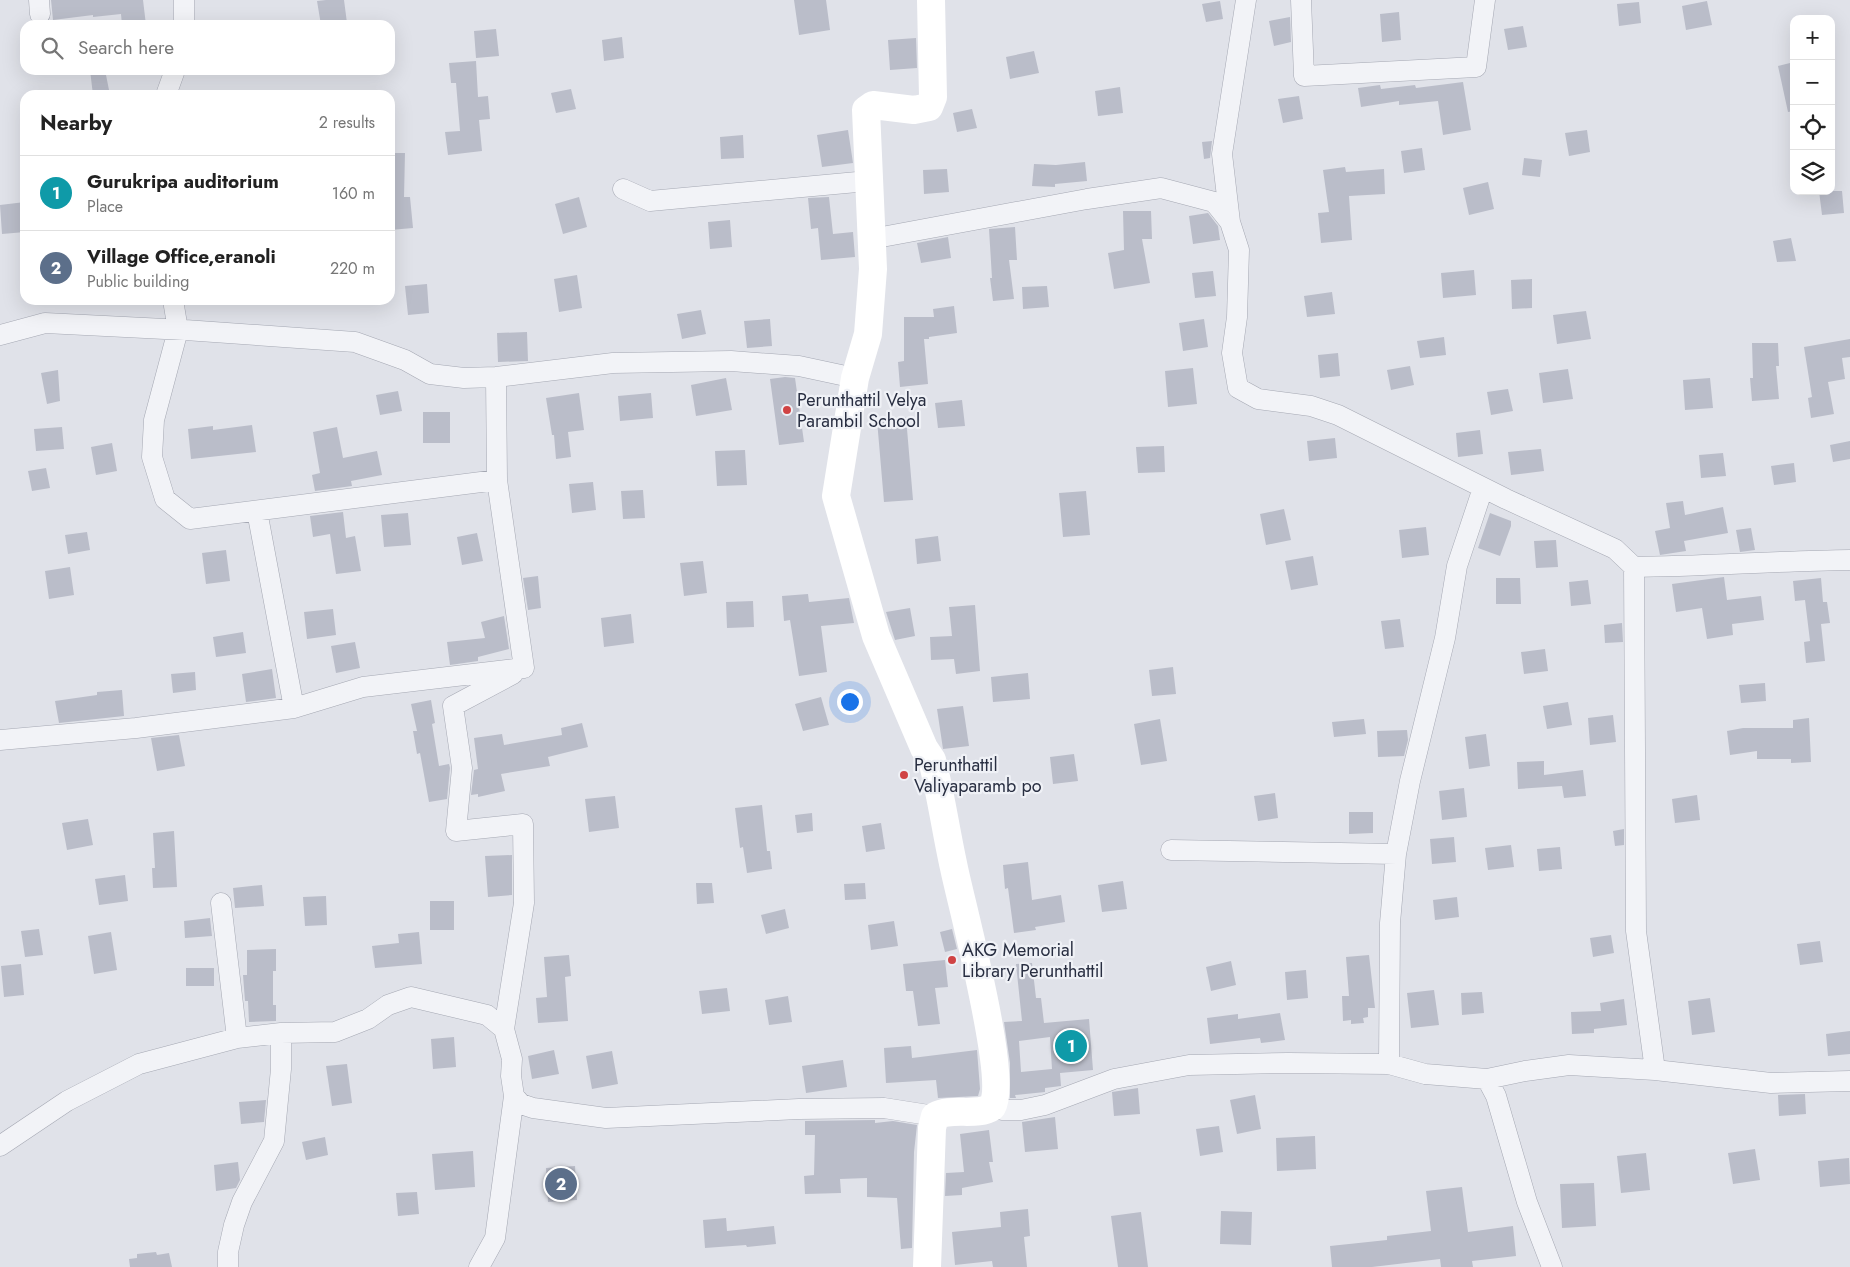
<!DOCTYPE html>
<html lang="en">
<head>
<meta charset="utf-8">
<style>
  :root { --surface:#fff; --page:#f2f2f2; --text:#222; --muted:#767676; --line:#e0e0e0; --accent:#d04344 }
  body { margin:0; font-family:Jost,sans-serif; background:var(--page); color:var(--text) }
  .controls { position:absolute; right:15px; top:15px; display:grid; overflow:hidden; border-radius:10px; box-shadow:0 5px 20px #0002 }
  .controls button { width:45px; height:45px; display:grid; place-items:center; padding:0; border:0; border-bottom:1px solid var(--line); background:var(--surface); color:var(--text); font:25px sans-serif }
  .you { position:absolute; left:849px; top:701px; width:18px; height:18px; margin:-12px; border:4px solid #fff; border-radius:50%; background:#1a73e8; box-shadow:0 0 0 8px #1a73e833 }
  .badge { display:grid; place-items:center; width:32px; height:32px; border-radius:50%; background:var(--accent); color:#fff; font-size:16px; font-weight:700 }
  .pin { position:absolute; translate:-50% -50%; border:2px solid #fff; box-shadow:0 1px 5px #0006 }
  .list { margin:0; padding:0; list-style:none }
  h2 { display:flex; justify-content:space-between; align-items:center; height:65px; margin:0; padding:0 20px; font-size:21px }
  h2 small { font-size:16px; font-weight:400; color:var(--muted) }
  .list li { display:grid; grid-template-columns:32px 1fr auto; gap:15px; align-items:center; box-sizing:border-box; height:75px; padding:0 20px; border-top:1px solid var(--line) }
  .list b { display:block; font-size:19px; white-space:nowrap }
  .list p { margin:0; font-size:16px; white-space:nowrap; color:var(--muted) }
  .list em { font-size:16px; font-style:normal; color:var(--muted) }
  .icon { flex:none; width:28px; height:28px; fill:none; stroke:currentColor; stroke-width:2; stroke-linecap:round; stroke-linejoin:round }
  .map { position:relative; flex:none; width:1850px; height:1267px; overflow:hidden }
  .search { position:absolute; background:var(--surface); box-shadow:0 5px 20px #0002; left:20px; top:20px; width:375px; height:55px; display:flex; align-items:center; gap:12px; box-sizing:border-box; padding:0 18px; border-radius:15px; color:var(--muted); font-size:19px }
  .panel { position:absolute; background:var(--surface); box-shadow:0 5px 20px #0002; left:20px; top:90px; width:375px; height:215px; border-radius:15px }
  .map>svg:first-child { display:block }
  .building { fill:#babdc9; fill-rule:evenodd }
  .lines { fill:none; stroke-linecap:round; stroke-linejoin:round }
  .street-casing { stroke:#a5a8b3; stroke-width:21 }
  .street { stroke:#f2f3f7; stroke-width:20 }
  .secondary { stroke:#fff; stroke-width:28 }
  .poi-dot { fill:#d04344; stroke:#eff1f6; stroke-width:2 }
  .labels { text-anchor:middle; stroke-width:4.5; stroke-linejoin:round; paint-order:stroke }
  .poi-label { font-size:18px; fill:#282e41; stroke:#eff1f6; text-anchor:start }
</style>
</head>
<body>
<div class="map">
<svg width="1850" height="1267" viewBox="0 0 1850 1267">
  <rect width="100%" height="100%" fill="#e0e2e9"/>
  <path class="building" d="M51,0h92l3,25h-24l-1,-11 -28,3v-2l-40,5z
    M326,0h18l3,23 -26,2 -4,-24z
    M794,0h32l4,30 -31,5z
    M1220,1l3,18 -17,3 -4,-18z
    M1707,1l5,24 -26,5 -4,-24z
    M1639,2l2,21 -22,3 -2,-22z
    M1399,12l2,28 -19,2 -2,-28z
    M1290,17l1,25 -17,4 -5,-25z
    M1523,26l4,21 -19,3 -4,-21z
    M496,29l3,27 -23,2 -2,-27z
    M622,37l2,21 -20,3 -2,-21z
    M916,38l1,30 -27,2 -2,-30z
    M1034,51l5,22 -29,6 -4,-22z
    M476,61l2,36 10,-1 2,23 -11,1 3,31 -34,4 -3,-23 15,-1 -4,-48h-5l-2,-20z
    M1794,62v49l-6,1 -10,-46z
    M90,70h15l5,25h-17z
    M1463,82l8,48 -28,5 -5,-34 -39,4v-4l-38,6 -3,-19 22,-3 1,4 34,-4 1,3z
    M1120,87l3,26 -25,3 -3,-25z
    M571,89l5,20 -20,4 -5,-20z
    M1299,96l4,23 -20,4 -5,-24z
    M972,109l5,19 -20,4 -4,-19z
    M848,130l5,33 -31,4 -5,-32z
    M1587,130l3,22 -21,4 -4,-23z
    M743,135l1,23 -23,1 -1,-22z
    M1212,141l-2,17 -6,1 -2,-17z
    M1422,148l3,22 -21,3 -3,-22z
    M390,153h15l-1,44h6l3,31 -23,2z
    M1524,158l18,2 -2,17 -18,-2z
    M1085,162l2,19 -32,3v3l-23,-1 2,-22 22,1z
    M1345,167l1,5 38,-3 1,25 -36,2 3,44 -31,3 -3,-30 11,-1 -6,-42z
    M947,169l2,23 -25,2 -1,-24z
    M1488,182l6,27 -25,6 -6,-27z
    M1819,191h23l2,22 -22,2z
    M579,197l8,30 -24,7 -8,-30z
    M829,197l4,37 20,-2 2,25 -34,3 -3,-32 -7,1 -3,-31z
    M25,202v30l-23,2 -2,-29z
    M1123,211h28l1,28h-10l8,44 -36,6 -6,-36 16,-3z
    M1208,213l10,13 2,14 -27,4 -4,-28z
    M730,220l2,27 -22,2 -2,-27z
    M1015,227l2,33h-8l5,39 -21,2 -3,-23h2l-3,-49z
    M948,237l3,21 -30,5 -4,-20z
    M1791,238l5,23 -19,1 -4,-21z
    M1474,270l2,25 -33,3 -2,-25z
    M1213,271l3,25 -21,2 -3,-25z
    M577,275l5,33 -23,4 -5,-33z
    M1532,279v29l-20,1 -1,-29z
    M427,284l2,29 -21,2 -3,-29z
    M1047,286l2,21 -26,2 -1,-22z
    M1332,292l3,22 -28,3 -3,-21z
    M954,306l3,27 -28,4v2h-5l4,45 -28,3 -2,-25 6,-1v-44h30l-1,-8z
    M701,310l5,24 -24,5 -5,-25z
    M1586,311l5,28 -34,5 -4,-29z
    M770,319l2,27 -25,2 -3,-27z
    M1204,319l4,28 -25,4 -4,-28z
    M527,332l1,29 -30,1 -1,-29z
    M1444,337l2,18 -26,3 -3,-17z
    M1850,339v18l-8,1 3,21 -17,3 6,32 -23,4 -3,-20 4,-1 -8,-50z
    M1752,343h26l1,23h-3l3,33 -27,2 -2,-23h3z
    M1338,353l2,23 -20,2 -2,-23z
    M1410,366l4,19 -23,5 -4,-20z
    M1193,368l4,36 -29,3 -3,-36z
    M1568,369l5,30 -30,4 -4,-30z
    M58,370l2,31 -13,3 -6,-31z
    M785,377l10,1 9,64 -25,3 -9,-66z
    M726,378l6,32 -36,6 -5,-31z
    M1710,378l3,30 -28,2 -2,-30z
    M1508,389l5,22 -22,4 -4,-23z
    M398,391l4,20 -22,4 -4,-20z
    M579,393l5,37 -16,2 3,25 -15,2 -2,-24h-2l-6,-37z
    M651,393l2,25 -33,3 -2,-25z
    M962,400l3,26 -27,2 -3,-25z
    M423,412h27v31h-27z
    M906,417l7,83 -29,2 -7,-82z
    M252,425l4,27 -65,7 -3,-30 25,-3v4z
    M62,427l2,22 -28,2 -2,-22z
    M337,427l6,31 34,-7 5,24 -31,6 1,5 -37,5 -3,-16 8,-2 -7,-41z
    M1480,430l3,24 -25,3 -2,-24z
    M1335,438l2,20 -28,3 -2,-20z
    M1850,441v18l-17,3 -3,-17z
    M112,443l5,28 -21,4 -5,-28z
    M1164,446l1,26 -27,1 -2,-26z
    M1541,449l3,22 -33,4 -3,-23z
    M745,450l2,35 -30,1 -2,-35z
    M1723,453l3,23 -25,2 -2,-23z
    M1794,463l2,19 -22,3 -3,-19z
    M46,468l4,20 -18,3 -4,-20z
    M593,482l3,28 -24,3 -3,-29z
    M643,490l2,28 -22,1 -2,-28z
    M1086,491l4,44 -27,2 -4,-44z
    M1683,501l2,14 38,-8 5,26 -44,8 2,10 -26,4 -5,-24 15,-3 -4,-25z
    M1284,509l7,31 -25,5 -6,-31z
    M343,512l3,26 9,-2 6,35 -25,3 -6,-40 -17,3 -3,-21z
    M408,513l3,32 -27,2 -3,-32z
    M1490,513l21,8v5l-11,30 -22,-8z
    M1426,527l3,28 -27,3 -3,-28z
    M1751,528l4,22 -15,2 -4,-22z
    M87,532l3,18 -22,4 -3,-19z
    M477,533l6,28 -21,4 -5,-28z
    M938,536l3,25 -24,3 -2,-25z
    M1556,540l2,27 -22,1 -2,-27z
    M226,550l4,31 -24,3 -4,-31z
    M1313,556l5,29 -27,5 -6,-29z
    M703,561l4,32 -23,3 -4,-33z
    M70,567l4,28 -25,4 -4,-28z
    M538,576l3,32 -13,2 -5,-32z
    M1724,577l3,23 34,-4 3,24 -32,4 1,11 -26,4 -5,-31 -26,4 -4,-28z
    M1496,578h24l1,26h-25z
    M1821,578l2,24h4l3,21 -9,1 4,37 -19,2 -2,-21 6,-1 -5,-41 -10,1 -2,-20z
    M1588,580l3,24 -20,2 -2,-24z
    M808,594l1,8 40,-4 5,25 -33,3 6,46 -28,4 -9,-56 -6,1 -2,-25z
    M753,601l1,26 -27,1 -1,-26z
    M975,605l5,66 -24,3 -2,-15 -23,1 -1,-23 22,-1 -3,-29z
    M910,608l5,28 -20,4 -9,-28z
    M333,609l3,26 -29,4 -3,-27z
    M631,614l3,29 -30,4 -3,-29z
    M504,616l5,33 -31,8v4l-28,4 -3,-23 38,-4 -4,-16z
    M1400,619l4,28 -19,2 -4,-28z
    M1622,623l1,19 -18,1 -1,-18z
    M243,632l3,21 -30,4 -3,-20z
    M355,642l5,26 -24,5 -5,-27z
    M1545,649l3,22 -24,3 -3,-22z
    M1173,667l3,27 -24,2 -3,-26z
    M272,669l4,29 -30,4 -4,-28z
    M195,672l1,18 -23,3 -2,-19z
    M1028,673l2,26 -37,3 -2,-25z
    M1765,683l1,18 -25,2 -2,-18z
    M122,690l2,26 -65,7 -4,-22 42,-6v-3z
    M821,697l8,28 -26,6 -8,-27z
    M431,700l4,23 -3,1 7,42 10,-2 1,4 -3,31 -18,3 -9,-49 -3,1 -4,-23h4l-6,-27z
    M1568,702l4,23 -25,4 -4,-23z
    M963,706l6,40 -26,3 -6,-40z
    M1613,715l3,27 -26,3 -2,-27z
    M1809,718l2,44 -20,1v-4h-34v-8l-27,4 -3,-24 16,-3h50v-8z
    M1160,719l7,42 -26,4 -7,-41z
    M1364,719l2,15 -32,3 -2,-15z
    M582,723l6,24 -40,10 2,9 -49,8 4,17 -27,6v-3l-7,1 3,-25 4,-1 -4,-31 28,-4 2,11 58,-10 -1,-7z
    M1407,730l1,10 -4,16 -26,1 -1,-26z
    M1486,734l4,32 -21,3 -4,-32z
    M179,735l6,31 -28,5 -6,-33z
    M1074,754l4,27 -25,3 -3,-27z
    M1544,761v14l39,-5 3,26 -22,2 -2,-12 -44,3 -1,-27z
    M1464,788l3,29 -25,3 -3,-29z
    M1275,793l3,25 -20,3 -4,-25z
    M1697,795l3,25 -25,3 -3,-24z
    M615,796l4,32 -30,4 -4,-33z
    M762,805l5,46h3l2,18 -25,4 -4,-26 -3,1 -5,-40z
    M1349,812h24v21l-24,1z
    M812,813l1,18 -16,2 -2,-18z
    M88,819l5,26 -26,5 -5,-27z
    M881,823l4,26 -19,3 -4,-26z
    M1624,829v16l-9,1 -2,-15z
    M174,831l3,56 -24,1 -1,-20h3l-2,-35z
    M1454,837l2,25 -24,2 -2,-25z
    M1511,845l3,22 -26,3 -3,-22z
    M1560,847l2,22 -23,2 -2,-22z
    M512,855v40l-24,2 -3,-41z
    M1028,862l4,38 29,-5 4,27 -30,5 1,3 -22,3 -6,-45 -3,1 -2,-24z
    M125,875l3,26 -29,4 -4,-26z
    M1123,881l4,28 -25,3 -4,-27z
    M696,883h16l2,20 -17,1z
    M865,883l1,16 -21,1 -1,-16z
    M262,885l2,21 -29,2 -2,-20z
    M326,896l1,29 -22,1 -2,-29z
    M1457,897l2,20 -24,3 -2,-20z
    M430,901h24v29h-24z
    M785,909l4,19 -23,6 -5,-19z
    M210,918l2,18 -27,2 -1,-17z
    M894,921l4,25 -27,4 -3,-25z
    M39,929l4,26 -18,2 -4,-26z
    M952,929l5,20 -12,3 -5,-20z
    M111,932l6,38 -23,4 -6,-38z
    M419,932l3,32 -47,4 -3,-22 27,-3 -1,-9z
    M1611,935l3,18 -21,4 -3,-19z
    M1820,941l3,21 -23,3 -3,-21z
    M276,949v22h-3v34h3v16l-27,1 -1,-21h-3l-2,-26h4v-25z
    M569,955l2,21 -6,1 3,44 -30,2 -2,-25 11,-1 -3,-40z
    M1369,955l6,53h-7v9l-5,1 1,5 -13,1v-4l-8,1 -1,-25h7l-3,-39z
    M945,960l3,27 -13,1 5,36 -22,2 -5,-35h-7l-3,-27z
    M1231,961l5,24 -25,6 -5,-24z
    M1032,963l4,35h5l3,25 45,-4 4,51 -33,3 1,13 -16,2v4l-30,3 1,3h-6v-35l-6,-41 18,-1 -6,-57zM1050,1037l2,32 -31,3 -2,-31z
    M21,964l3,31 -20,2 -3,-31z
    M186,968h28v18h-28z
    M1306,970l2,28 -21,2 -2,-28z
    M727,988l3,23 -28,3 -3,-23z
    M1434,990l5,35 -28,3 -4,-35z
    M1482,992l2,21 -22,2 -1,-22z
    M788,996l4,26 -23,3 -4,-25z
    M1710,998l5,34 -23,3 -4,-34z
    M1624,999l3,26 -33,4v4l-22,1 -1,-22 30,-1 -1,-8z
    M1280,1013l5,27 -24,3 -1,-5 -50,6 -3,-26 31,-4v5z
    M1850,1031v23l-22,2 -2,-22z
    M454,1037l2,30 -23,2 -2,-30z
    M911,1046l1,12 65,-8 3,39 -2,7 -40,2 -2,-18 -50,3 -2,-35z
    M554,1050l5,24 -27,5 -4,-23z
    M612,1051l6,33 -26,5 -6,-33z
    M843,1060l4,27 -41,6 -4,-27z
    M347,1064l5,39 -20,3 -6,-40z
    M1138,1088l2,26 -26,2 -2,-24z
    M1805,1094l1,20 -27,2 -1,-21z
    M1255,1095l6,34 -24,5 -7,-34z
    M266,1100l-2,22 -23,2 -2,-22z
    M1055,1117l3,32 -33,3 -3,-30z
    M875,1120v3l18,-2 24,4 -3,27 -2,96 -11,1 -4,-51 -30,-1v-19l-27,1 1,14 -36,1 -1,-18 10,-1 1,-40h-10v-14z
    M1219,1126l4,26 -23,4 -4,-27z
    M989,1130l4,32h-4l4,20 -31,6v7l-17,1 1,-23 18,-1 -4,-38z
    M1315,1136l1,33 -39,2 -1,-33z
    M325,1137l3,18 -22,5 -4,-18z
    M1755,1149l5,31 -27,4 -5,-31z
    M473,1151l2,36 -40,3 -3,-36z
    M1646,1153l4,37 -29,3 -4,-37z
    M1849,1158l1,26 -30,3 -2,-26z
    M238,1162l2,18 -4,8 -20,3 -2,-26z
    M575,1166l2,34 -29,2 -2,-34z
    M1594,1183l2,43 -34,2 -2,-44z
    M1462,1187l6,45 45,-6 3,30 -44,5 1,6h-32l-1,-8 -68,8h-40l-2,-21 57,-6v-4l44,-5 -5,-40z
    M417,1192l2,22 -21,2 -2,-23z
    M1028,1209l2,27 -6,1 3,30h-34l-1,-6 -37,4 -3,-33 49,-5 -1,-15z
    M1221,1211l31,1 -1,33 -31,-1z
    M1141,1212l7,55h-30l-7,-51z
    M726,1218l1,13 47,-5 2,18 -29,3 -1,-2 -41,3 -2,-28z
    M156,1252l1,3 12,-2 3,14h-42l-1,-8 8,-1v-4z"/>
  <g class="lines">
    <defs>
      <path id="street" d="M39,0l1,14
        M1246,0l-24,154 8,68 9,28 -2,67 -5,36 6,35 20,11 53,7 27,9 168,84 109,50 19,18c72,-1 144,-6 216,-7
        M1301,0l3,76 172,-9 9,-67
        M184,25v-25
        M166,95l9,-25
        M623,189l27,12 218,-20
        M871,239l216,-40 74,-11 53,14 16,20
        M173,300l5,30 -24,90 -2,37 13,42 25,20 307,-39
        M0,335l45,-12 140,7 170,12 50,18 25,14 34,4 32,-1 117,-14 118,-2 68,5 56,12
        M257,511l37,197
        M1634,567l2,364 19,139
        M0,740l136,-12 158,-20 69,-21 161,-19 -27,-188 -1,-103
        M1171,850l225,4
        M221,903l16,135
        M504,1029l20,-126 -1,-79 -67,7 6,-63 -9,-62 60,-32
        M1389,1064l1,-141 6,-69 14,-73 35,-143 12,-72 26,-78
        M1487,1079l38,-8 44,-6 86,5 116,13 79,-2
        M992,1107l11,3h18l24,-5 69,-26 75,-14 99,-2 101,1 36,10 62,5 9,17 31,106 25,65
        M0,1146l67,-45 72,-37 98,-26 44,-5 54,-1 33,-13 20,-14 23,-8 76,18 17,14 8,30 -1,17 3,20 7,8 12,4 73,10 193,-9 85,-1 51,8
        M228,1267v-15l6,-27 8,-23 32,-61 7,-72v-36
        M479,1267l16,-29 19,-142"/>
    </defs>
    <use href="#street" class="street-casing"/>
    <use href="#street" class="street"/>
    <path class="secondary" d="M927,1267l5,-139 3,-12c17,-9 42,1 57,-9 17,-28 -30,-200 -38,-239 -8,-36 -13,-73 -22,-108l-8,-12 -48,-112 -40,-140 19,-118 13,-44 5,-65 -7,-159 7,-5 41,5 15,-3 4,-10 -2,-97"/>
  </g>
  <g class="poi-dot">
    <circle cx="787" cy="410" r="5"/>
    <circle cx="904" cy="775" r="5"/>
    <circle cx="952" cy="960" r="5"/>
  </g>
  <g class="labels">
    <g class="poi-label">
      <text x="797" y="406">Perunthattil Velya<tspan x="797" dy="21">Parambil School</tspan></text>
      <text x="914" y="771">Perunthattil<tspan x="914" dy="21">Valiyaparamb po</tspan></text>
      <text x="962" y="956">AKG Memorial<tspan x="962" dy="21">Library Perunthattil</tspan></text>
    </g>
  </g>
</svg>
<div class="controls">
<button>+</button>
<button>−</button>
<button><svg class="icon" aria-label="locate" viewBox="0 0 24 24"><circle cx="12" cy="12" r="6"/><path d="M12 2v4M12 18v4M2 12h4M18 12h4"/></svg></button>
<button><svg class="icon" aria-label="layers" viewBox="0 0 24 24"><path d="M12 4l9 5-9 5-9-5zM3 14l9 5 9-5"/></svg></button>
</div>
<div class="you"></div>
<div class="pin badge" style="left:1071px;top:1046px;background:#0f9aa8">1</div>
<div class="pin badge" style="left:561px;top:1184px;background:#5c6f8a">2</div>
<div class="search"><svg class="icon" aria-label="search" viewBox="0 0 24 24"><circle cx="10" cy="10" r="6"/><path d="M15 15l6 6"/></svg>Search here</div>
<section class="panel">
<h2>Nearby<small>2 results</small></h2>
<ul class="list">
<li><span class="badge" style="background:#0f9aa8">1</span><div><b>Gurukripa auditorium</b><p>Place</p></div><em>160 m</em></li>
<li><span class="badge" style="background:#5c6f8a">2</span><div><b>Village Office,eranoli</b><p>Public building</p></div><em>220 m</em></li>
</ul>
</section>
</div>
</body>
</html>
